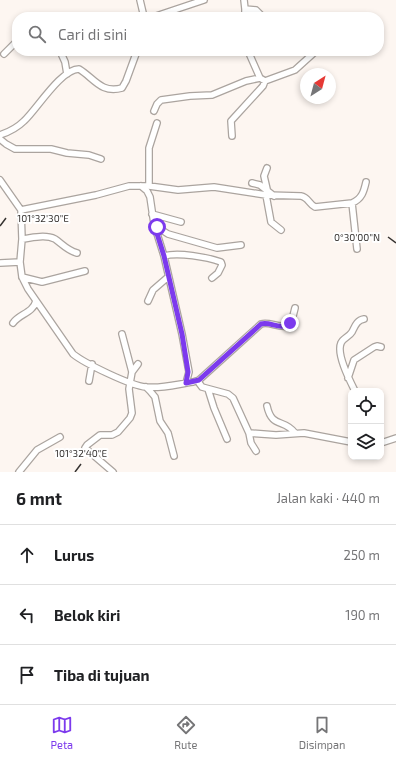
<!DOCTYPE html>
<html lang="id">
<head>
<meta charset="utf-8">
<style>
  :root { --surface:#fff; --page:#f2f2f2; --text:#202124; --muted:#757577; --line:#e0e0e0; --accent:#7c3aed }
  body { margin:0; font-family:"Exo 2",sans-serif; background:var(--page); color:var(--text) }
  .controls { position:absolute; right:12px; bottom:12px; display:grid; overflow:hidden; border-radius:8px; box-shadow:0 2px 6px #0003 }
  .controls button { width:36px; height:36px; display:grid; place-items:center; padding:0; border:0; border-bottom:1px solid var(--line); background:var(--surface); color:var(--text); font:20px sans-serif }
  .compass { position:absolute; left:300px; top:68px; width:36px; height:36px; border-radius:50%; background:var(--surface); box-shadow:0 2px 6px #0003; rotate:36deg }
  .stop { position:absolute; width:12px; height:12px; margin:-9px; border:3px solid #7c3aed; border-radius:50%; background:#fff }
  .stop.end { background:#7c3aed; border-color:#fff; box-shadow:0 1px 4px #0008 }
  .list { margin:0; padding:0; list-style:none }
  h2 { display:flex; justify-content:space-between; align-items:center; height:52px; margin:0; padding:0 16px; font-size:17px }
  h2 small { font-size:13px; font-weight:400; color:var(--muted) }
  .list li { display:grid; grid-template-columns:26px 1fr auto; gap:12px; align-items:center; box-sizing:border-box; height:60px; padding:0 16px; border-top:1px solid var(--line) }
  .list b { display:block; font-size:15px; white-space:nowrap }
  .list em { font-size:13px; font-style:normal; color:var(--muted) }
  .icon { flex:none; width:22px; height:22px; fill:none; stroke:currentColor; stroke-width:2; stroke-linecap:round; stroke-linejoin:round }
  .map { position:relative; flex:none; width:396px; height:472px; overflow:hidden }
  .search { position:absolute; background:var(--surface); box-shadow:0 2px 6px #0003; left:12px; right:12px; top:12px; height:44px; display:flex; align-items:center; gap:10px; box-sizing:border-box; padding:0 14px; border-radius:16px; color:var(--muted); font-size:15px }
  .sheet { height:232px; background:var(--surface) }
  nav { display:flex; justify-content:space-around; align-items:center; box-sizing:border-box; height:56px; border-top:1px solid var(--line); background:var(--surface); font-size:11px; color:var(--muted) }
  nav a { display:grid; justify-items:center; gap:2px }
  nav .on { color:var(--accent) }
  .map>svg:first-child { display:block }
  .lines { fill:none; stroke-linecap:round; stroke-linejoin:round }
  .minor-casing { stroke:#aba49f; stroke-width:8 }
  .minor { stroke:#fff; stroke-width:5.5 }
  .route { stroke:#7c3aed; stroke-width:5 }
  .ticks { fill:none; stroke:#363331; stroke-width:1.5 }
  .ticks-label { font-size:10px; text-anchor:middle; fill:#363331; stroke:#fff; stroke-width:4; stroke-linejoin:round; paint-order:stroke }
</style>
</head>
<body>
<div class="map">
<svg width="396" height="472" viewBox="0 0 396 472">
  <rect width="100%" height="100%" fill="#fdf6f1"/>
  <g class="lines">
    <defs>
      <path id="minor" d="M140,0l4,17
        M244,0l1,9 11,1 7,7
        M153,17l51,-17
        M245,17v-8
        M357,17l6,-1 3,1
        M60,51l5,11 2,12
        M248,51l12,27 5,3 30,-11 21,-19
        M4,54l13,-13
        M154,111l3,-7 4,-4 29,-4 22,-1 34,-14 14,-3
        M0,135c9,-3 17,-7 24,-14 13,-12 37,-52 55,-52 15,9 22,25 43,19l4,-7 11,-30
        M232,136l-1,-15 32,-35 2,-5
        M0,139l6,5 9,5h36l16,4 22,2 12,4
        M267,168l-3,8 3,13
        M0,180l21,30 1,29 -2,23 -20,1
        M252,183l8,2 14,11
        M141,186l6,5 3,6 4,27 10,32 18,78 7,38 -3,11
        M149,186v-38l8,-25
        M266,195l5,27 10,8
        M352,203c10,-4 12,-12 14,-21
        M21,210l75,-15 33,-9h20l29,4 36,-3 52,8 35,1c7,1 8,8 14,11l37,-4 5,46
        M152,214l29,8
        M154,225l14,9 49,14 24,-3
        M22,239c10,-1 23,-5 33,0 7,5 13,12 22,14
        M164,256c14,-4 43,1 57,6l1,3 -4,8 -6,5
        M20,262l2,15 6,12 45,65c11,9 58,32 73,33 15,2 32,-3 47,-5l6,-2 62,-56c8,-3 16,4 26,2l5,-6 3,-12
        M22,277l20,5 43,-11
        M148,301l5,-11 15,-13
        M13,323c6,-9 20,-10 23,-22
        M132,372l6,-8
        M348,378l6,-18 20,-13 3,-1 4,1
        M199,380v3l3,4 26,7 5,4 16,35 27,2 28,-2 47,9
        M89,381l3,-17
        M146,387l4,4 5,6 5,24 8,12 6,23
        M208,389l6,19 13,31
        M355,391c-5,-10 -19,-37 -14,-48 2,-5 8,-6 11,-11 3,-6 5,-12 12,-13
        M267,406c5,23 17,12 28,27
        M249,433l2,10 5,8
        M381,443l15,-5
        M19,472l18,-22 23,-13
        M113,472l-28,-24 2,-3 13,-10h12l6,-3 12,-14 2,-5 -3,-24 3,-17 -10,-38"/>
    </defs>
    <use href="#minor" class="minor-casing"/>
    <use href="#minor" class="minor"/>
  </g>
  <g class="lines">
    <path class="route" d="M157,227l-3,-3 10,32 18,78 6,38 -2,11 13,-3 62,-56c10,-3 19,7 29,-1"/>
  </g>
  <path class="ticks" d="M0,226l6,-8M388,237l8,6M75,472l6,-8"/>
  <g class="ticks-label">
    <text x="43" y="222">101°32'30"E</text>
    <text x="357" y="241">0°30'00"N</text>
    <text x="81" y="457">101°32'40"E</text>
  </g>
</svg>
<div class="controls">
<button><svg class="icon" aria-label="locate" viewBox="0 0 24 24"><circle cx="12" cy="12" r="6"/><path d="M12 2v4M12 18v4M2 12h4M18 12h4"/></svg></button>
<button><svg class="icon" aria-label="layers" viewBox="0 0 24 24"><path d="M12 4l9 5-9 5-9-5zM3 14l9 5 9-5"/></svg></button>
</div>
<svg class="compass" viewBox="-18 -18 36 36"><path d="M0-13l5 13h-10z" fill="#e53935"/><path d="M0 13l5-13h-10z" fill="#757577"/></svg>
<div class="stop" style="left:157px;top:227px"></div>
<div class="stop end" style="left:290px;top:323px"></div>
<div class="search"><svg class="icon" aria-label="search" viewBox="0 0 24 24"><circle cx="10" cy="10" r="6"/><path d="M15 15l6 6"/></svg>Cari di sini</div>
</div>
<section class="sheet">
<h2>6 mnt<small>Jalan kaki · 440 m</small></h2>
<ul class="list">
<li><svg class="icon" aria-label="ahead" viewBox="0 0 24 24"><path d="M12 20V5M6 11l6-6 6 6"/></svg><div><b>Lurus</b></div><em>250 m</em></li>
<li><svg class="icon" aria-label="left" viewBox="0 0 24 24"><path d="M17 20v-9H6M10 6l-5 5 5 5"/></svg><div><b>Belok kiri</b></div><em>190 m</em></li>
<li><svg class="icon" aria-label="arrive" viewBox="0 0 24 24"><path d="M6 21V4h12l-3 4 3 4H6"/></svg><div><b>Tiba di tujuan</b></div></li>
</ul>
</section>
<nav>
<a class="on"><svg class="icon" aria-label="map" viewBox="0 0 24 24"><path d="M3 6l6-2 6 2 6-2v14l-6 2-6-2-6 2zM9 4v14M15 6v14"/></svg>Peta</a>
<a><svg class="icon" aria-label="directions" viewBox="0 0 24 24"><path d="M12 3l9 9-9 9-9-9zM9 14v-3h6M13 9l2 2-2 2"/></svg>Rute</a>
<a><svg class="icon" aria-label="saved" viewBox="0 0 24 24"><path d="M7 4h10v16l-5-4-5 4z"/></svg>Disimpan</a>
</nav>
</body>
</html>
